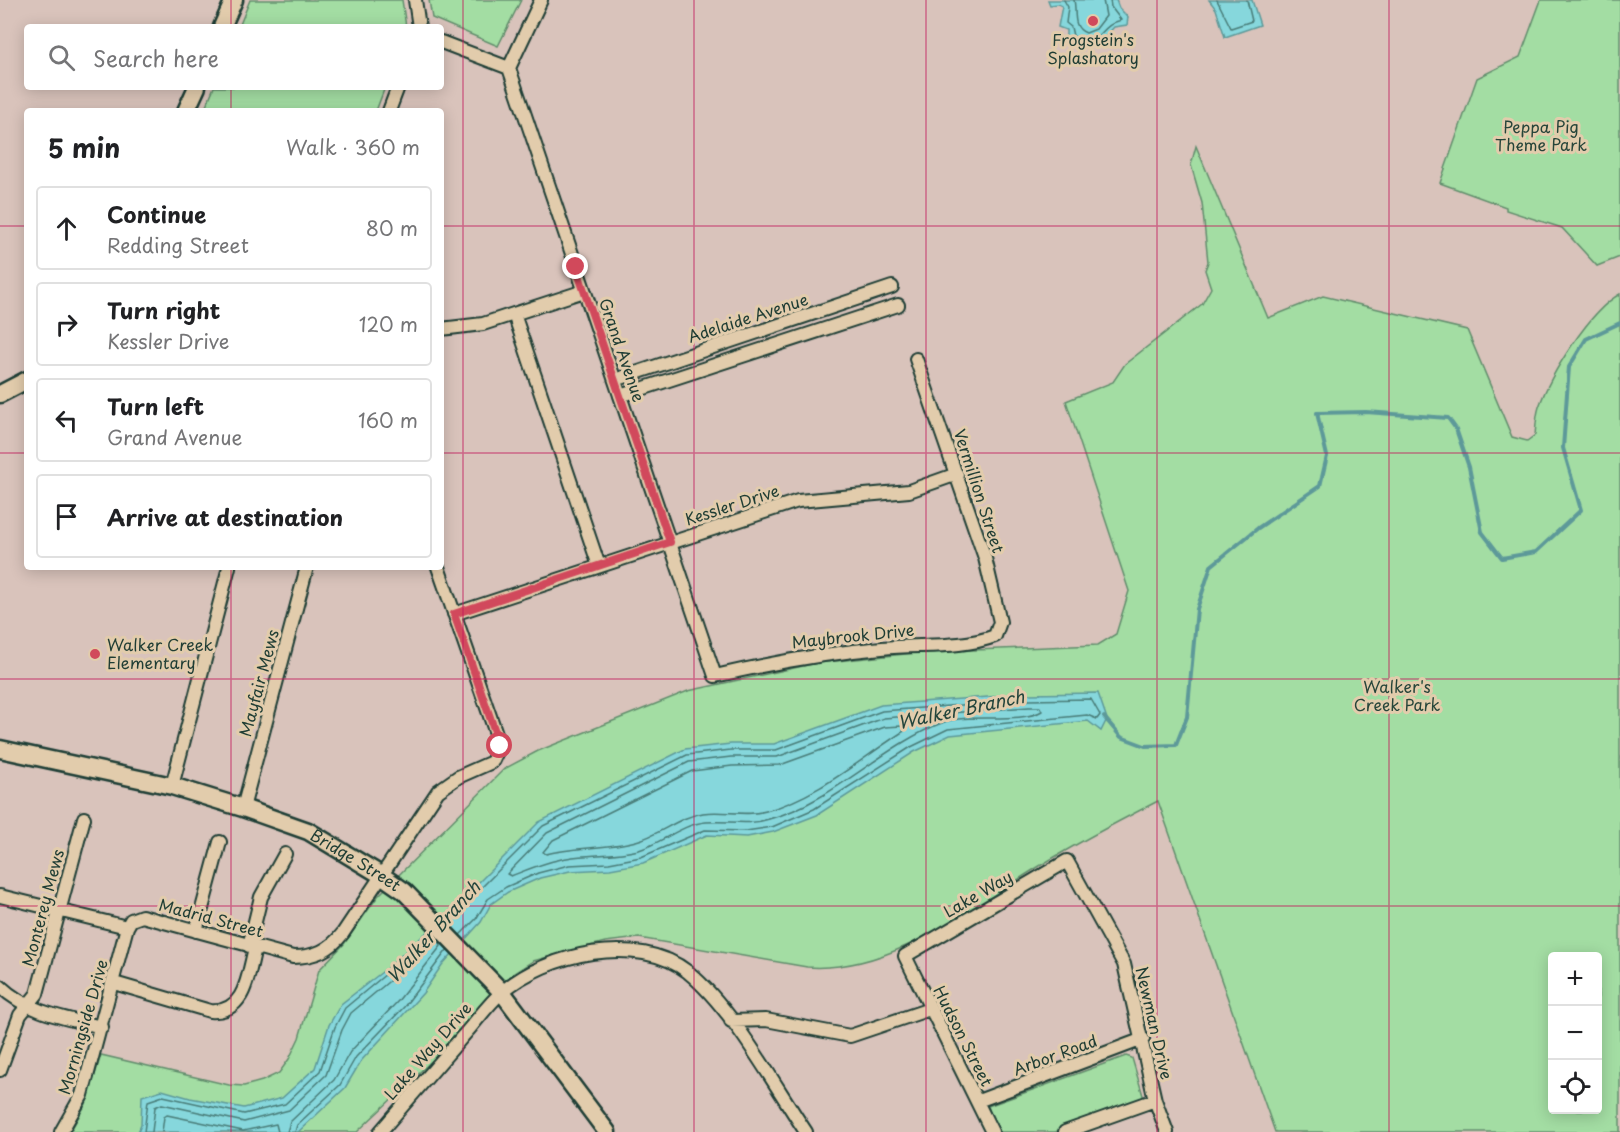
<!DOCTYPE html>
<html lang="en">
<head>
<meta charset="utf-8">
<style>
  :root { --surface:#fff; --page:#f6f6f6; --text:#202124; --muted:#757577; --line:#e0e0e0 }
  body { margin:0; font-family:"Playpen Sans",sans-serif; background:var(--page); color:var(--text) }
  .controls { position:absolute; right:18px; bottom:18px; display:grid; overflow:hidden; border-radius:6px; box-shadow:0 3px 15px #0003 }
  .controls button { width:54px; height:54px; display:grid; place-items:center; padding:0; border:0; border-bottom:2px solid var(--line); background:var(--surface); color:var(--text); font:30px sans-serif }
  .stop { position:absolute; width:18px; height:18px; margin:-14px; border:4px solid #d1495b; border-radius:50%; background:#fff }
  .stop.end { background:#d1495b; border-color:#fff; box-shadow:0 2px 6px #0008 }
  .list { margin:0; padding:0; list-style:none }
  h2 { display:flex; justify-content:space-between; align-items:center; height:78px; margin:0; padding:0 24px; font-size:26px }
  h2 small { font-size:20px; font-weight:400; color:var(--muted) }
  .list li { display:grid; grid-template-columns:39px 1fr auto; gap:18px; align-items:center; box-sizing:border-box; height:84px; margin:0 12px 12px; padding:0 12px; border:2px solid var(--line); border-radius:6px }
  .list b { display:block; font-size:22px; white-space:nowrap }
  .list p { margin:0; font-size:20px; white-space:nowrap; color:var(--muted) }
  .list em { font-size:20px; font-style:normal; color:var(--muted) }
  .icon { flex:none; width:33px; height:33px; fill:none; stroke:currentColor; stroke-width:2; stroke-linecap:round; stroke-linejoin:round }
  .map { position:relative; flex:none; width:1620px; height:1132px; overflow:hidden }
  .search { position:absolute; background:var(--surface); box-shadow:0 3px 15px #0003; left:24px; top:24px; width:420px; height:66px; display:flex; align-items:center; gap:15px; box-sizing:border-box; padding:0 21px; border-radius:6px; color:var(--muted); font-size:22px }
  .panel { position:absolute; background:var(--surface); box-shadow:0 3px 15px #0003; left:24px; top:108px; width:420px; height:462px; border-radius:6px }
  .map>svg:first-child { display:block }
  .green { fill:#a3dda3; stroke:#618d6c; stroke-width:1.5; fill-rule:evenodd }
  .water { fill:#86d7dc; stroke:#5d9999; stroke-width:1.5 }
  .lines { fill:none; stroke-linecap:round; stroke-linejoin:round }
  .shore { stroke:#487b77; stroke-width:1.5 }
  .stream { stroke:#5d9999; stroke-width:4 }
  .street-casing { stroke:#1f3d34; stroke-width:16 }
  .secondary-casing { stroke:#1f3d34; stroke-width:21 }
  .street { stroke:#e2ccac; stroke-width:12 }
  .secondary { stroke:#e2ccac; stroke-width:16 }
  .route { stroke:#d1495b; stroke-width:8 }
  .grid { fill:none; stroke:#c2185b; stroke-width:1.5; stroke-opacity:0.55 }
  .poi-dot { fill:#d1495b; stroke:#e2ccac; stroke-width:2 }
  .labels { text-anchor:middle; stroke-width:6; stroke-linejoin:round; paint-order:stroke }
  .poi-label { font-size:16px; fill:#1f3d34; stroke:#e2ccac }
  .park-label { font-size:16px; fill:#26453a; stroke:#e2ccac }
  .street-label { font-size:16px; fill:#1f3d34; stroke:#e2ccac }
  .water-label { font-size:18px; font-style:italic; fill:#24453c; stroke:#e2ccac }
</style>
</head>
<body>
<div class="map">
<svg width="1620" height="1132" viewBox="0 0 1620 1132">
  <rect width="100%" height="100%" fill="#d9c3bb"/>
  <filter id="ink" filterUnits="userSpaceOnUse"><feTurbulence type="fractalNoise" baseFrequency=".0167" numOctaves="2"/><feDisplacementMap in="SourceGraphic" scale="12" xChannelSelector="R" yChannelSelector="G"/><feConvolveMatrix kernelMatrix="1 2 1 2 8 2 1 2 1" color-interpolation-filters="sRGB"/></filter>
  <g filter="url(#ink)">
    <path class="green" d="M250,0h152l4,27h-167z
      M429,0h92l-23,46 -66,-28z
      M1541,0h79v257l-23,9 -35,-38 -56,-18v-3l-66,-24 37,-105 43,-21z
      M214,87h171l-9,24h-172z
      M1196,146l72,172 55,-22 144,34 45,107 15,4 8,-6c1,-9 1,-19 4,-28 11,-32 51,-97 81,-113v838h-345l-117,-331c-41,21 -81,42 -120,66 -69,42 -146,106 -231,100l-168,-29 -34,4 -72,19 -19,12 -71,77 -86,82h-287l16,-28 15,-49 128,30 15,1 18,-5 17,-8 10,-14 10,-21 20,-68 25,-26 34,-48 126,-127 34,-18 150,-60 129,-28 108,-11 173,-7 18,-11 13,-43 -63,-190 47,-19 12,-18 77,-60 9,-16 -6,-18 3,-8 -6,-59 -11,-38zM1552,956h46v154h-46z
      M1126,1056l6,2 12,41 -6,4 -83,29h-59l-8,-26z"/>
    <path class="water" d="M1048,0h68l3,8 9,9 -1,8 -13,2c-18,20 -22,25 -48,12v-9l-8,-3 4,-21 -4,-2 -8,1z
      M1209,0h43l8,25 -35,12 -9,-28z
      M1098,693l9,26 -6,12 -13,-10 -138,14 -36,17 -97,63 -44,17 -26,5 -40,-2 -64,28 -33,6 -40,2 -30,7 -32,14 -17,12 -10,18 -39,43 -19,28 -62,68 -16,27 -47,44h-160l3,-7 1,-29 20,-6 28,8 54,10 38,-10 33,-30 14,-43 12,-21 45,-35 61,-55 92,-92 146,-73 46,-5h43l107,-39 147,-11z"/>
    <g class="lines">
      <path class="shore" d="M1064,0l4,7 -2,16 5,4 2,9c28,15 24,-10 48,-16l-10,-13 -1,-7
        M1074,0c3,12 -3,27 12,33l10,-4 10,-13 -3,-16
        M1217,0l14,28 21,-7 -5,-21
        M1029,707h11l2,4c-21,13 -74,2 -98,11 -63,24 -109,79 -175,97 -21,7 -42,1 -63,3 -24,2 -44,21 -67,28 -24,6 -48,4 -72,8 -20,3 -38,11 -56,18l-4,-2 40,-41 142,-71 42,-5h46l107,-39z
        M902,726l2,5c-44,28 -86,66 -138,80 -21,6 -42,-1 -63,2 -25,4 -43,22 -67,28 -30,8 -60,6 -90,13l-3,-2 10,-12 139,-69 40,-5 48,-1 105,-38z
        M447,922l96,-96 144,-71 44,-5h45l106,-39 147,-11 62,-1 9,16 -3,4 -10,-4 -139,14 -37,18 -97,62 -42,18 -26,4 -41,-1 -64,27 -32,6 -40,2 -31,8 -32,14 -18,12 -12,20 -16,16
        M144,1132l4,-31 15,-5 81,18 41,-10 35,-33 15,-44 10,-19 88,-73
        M152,1132l3,-25 7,-3 82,18 45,-12 37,-35 16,-45 9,-17 85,-71h4l1,4 -43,55 -48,51 -16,28 -44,42 -3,10
        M162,1132l2,-15 3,-2 76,16 33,-7 2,8
        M295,1132l2,-7 43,-40 16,-28 48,-50 43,-57"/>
      <path class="stream" d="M1104,717l17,20 24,9 31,-1 11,-28 10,-108 14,-43 47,-38 62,-42 7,-30 -10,-43 49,-1 82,6 8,11 13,38 13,65 20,26 34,-6 45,-42 -18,-62 6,-81 17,-28 34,-16"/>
      <defs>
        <path id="street" d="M415,0l4,27
          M441,42l68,26 206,608c56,-13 110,-23 167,-28 37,-4 79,1 113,-12l5,-14 -15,-64 -69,-199
          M509,68l32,-68
          M389,111l9,-24
          M514,314l85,252
          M441,329l42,-5 101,-33
          M615,380l277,-93
          M620,396l278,-91
          M454,614l344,-113 111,-10 48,-17
          M172,786l57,-219
          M243,808l64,-241
          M0,896l127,31 4,-7 11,-4 151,41c22,0 37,-7 50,-24l95,-142 20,-14 34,-15 8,-17 -62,-178
          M196,931l24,-89
          M249,946l12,-49 24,-43
          M114,983l96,28c36,3 38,-37 45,-63
          M0,986c28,27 65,32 102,41
          M731,1021l35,-1 84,16 80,-27
          M0,1070l20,-55 17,-21 47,-176
          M978,1101l165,-62
          M61,1132l21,-37 45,-168
          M380,1132c28,-32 55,-64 83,-96 13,-14 25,-32 39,-44 45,-39 136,-59 186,-20 45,37 85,111 118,160
          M992,1132l-87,-176 162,-95 57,103 31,136 12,32
          M1065,1132l90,-32"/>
        <g id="secondary">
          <path d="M222,27l12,-27"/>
          <path d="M186,111l11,-24"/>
          <path d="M0,394l27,-14"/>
          <path id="s1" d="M0,749l172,37 71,22 65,23 73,44 23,16 98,101 105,140"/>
        </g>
      </defs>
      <use href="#street" class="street-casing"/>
      <use href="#secondary" class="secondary-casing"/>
      <use href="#street" class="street"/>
      <use href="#secondary" class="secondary"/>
    </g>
  </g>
  <g class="lines" filter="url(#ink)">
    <path class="route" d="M500,746l-46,-132 216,-72 -94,-275"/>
  </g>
  <path class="grid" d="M231,0v27M463,0v1132M694,0v1132M926,0v1132M1157,0v1132M1389,0v1132M231,87v24M0,226h27M441,226h1179M0,453h27M441,453h1179M231,567v565M0,679h1620M0,906h1620"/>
  <g class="poi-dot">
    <circle cx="1093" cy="21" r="6"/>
    <circle cx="95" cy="654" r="6"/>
  </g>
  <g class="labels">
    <g class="poi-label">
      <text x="1093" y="46">Frogstein's<tspan x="1093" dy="18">Splashatory</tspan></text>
      <text x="107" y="651" text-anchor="start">Walker Creek<tspan x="107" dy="18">Elementary</tspan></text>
    </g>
    <g class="park-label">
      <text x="1541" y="133">Peppa Pig<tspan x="1541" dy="18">Theme Park</tspan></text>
      <text x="1397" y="693">Walker's<tspan x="1397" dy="18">Creek Park</tspan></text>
    </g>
    <g class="street-label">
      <text transform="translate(748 318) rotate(-18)" y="6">Adelaide Avenue</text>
      <text transform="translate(622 350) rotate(71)" y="6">Grand Avenue</text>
      <text transform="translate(979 491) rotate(72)" y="6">Vermillion Street</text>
      <text transform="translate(732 505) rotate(-18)" y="6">Kessler Drive</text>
      <text transform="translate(853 636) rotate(-6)" y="6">Maybrook Drive</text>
      <text transform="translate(259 683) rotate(-75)" y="6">Mayfair Mews</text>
      <text dy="6" stroke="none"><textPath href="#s1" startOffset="375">Bridge Street</textPath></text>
      <text transform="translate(978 894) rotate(-30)" y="6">Lake Way</text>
      <text transform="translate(43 908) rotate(-75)" y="6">Monterey Mews</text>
      <text transform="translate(211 918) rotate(15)" y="6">Madrid Street</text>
      <text transform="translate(1154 1023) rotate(77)" y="6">Newman Drive</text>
      <text transform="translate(83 1027) rotate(-74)" y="6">Morningside Drive</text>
      <text transform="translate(963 1036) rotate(63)" y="6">Hudson Street</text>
      <text transform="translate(428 1051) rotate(-49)" y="6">Lake Way Drive</text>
      <text transform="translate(1055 1055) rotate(-20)" y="6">Arbor Road</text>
    </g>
    <g class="water-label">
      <text transform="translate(961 710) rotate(-12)" y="6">Walker Branch</text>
      <text transform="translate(434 932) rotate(-48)" y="6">Walker Branch</text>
    </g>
  </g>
</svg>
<div class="controls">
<button>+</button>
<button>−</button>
<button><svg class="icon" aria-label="locate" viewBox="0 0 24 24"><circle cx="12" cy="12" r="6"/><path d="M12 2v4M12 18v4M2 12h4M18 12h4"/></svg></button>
</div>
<div class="stop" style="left:500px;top:746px"></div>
<div class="stop end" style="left:576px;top:267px"></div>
<div class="search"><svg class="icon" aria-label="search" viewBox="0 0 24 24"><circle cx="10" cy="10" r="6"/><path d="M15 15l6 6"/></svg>Search here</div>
<section class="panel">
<h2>5 min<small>Walk · 360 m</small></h2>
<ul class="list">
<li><svg class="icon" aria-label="ahead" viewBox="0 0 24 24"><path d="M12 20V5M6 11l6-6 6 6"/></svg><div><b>Continue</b><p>Redding Street</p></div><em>80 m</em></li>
<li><svg class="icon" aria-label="right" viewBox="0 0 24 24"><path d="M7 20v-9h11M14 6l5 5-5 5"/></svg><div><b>Turn right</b><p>Kessler Drive</p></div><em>120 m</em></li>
<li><svg class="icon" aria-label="left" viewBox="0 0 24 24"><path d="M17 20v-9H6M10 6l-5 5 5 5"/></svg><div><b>Turn left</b><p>Grand Avenue</p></div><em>160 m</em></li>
<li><svg class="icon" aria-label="arrive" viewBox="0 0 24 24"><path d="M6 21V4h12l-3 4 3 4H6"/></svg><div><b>Arrive at destination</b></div></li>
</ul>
</section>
</div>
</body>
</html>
